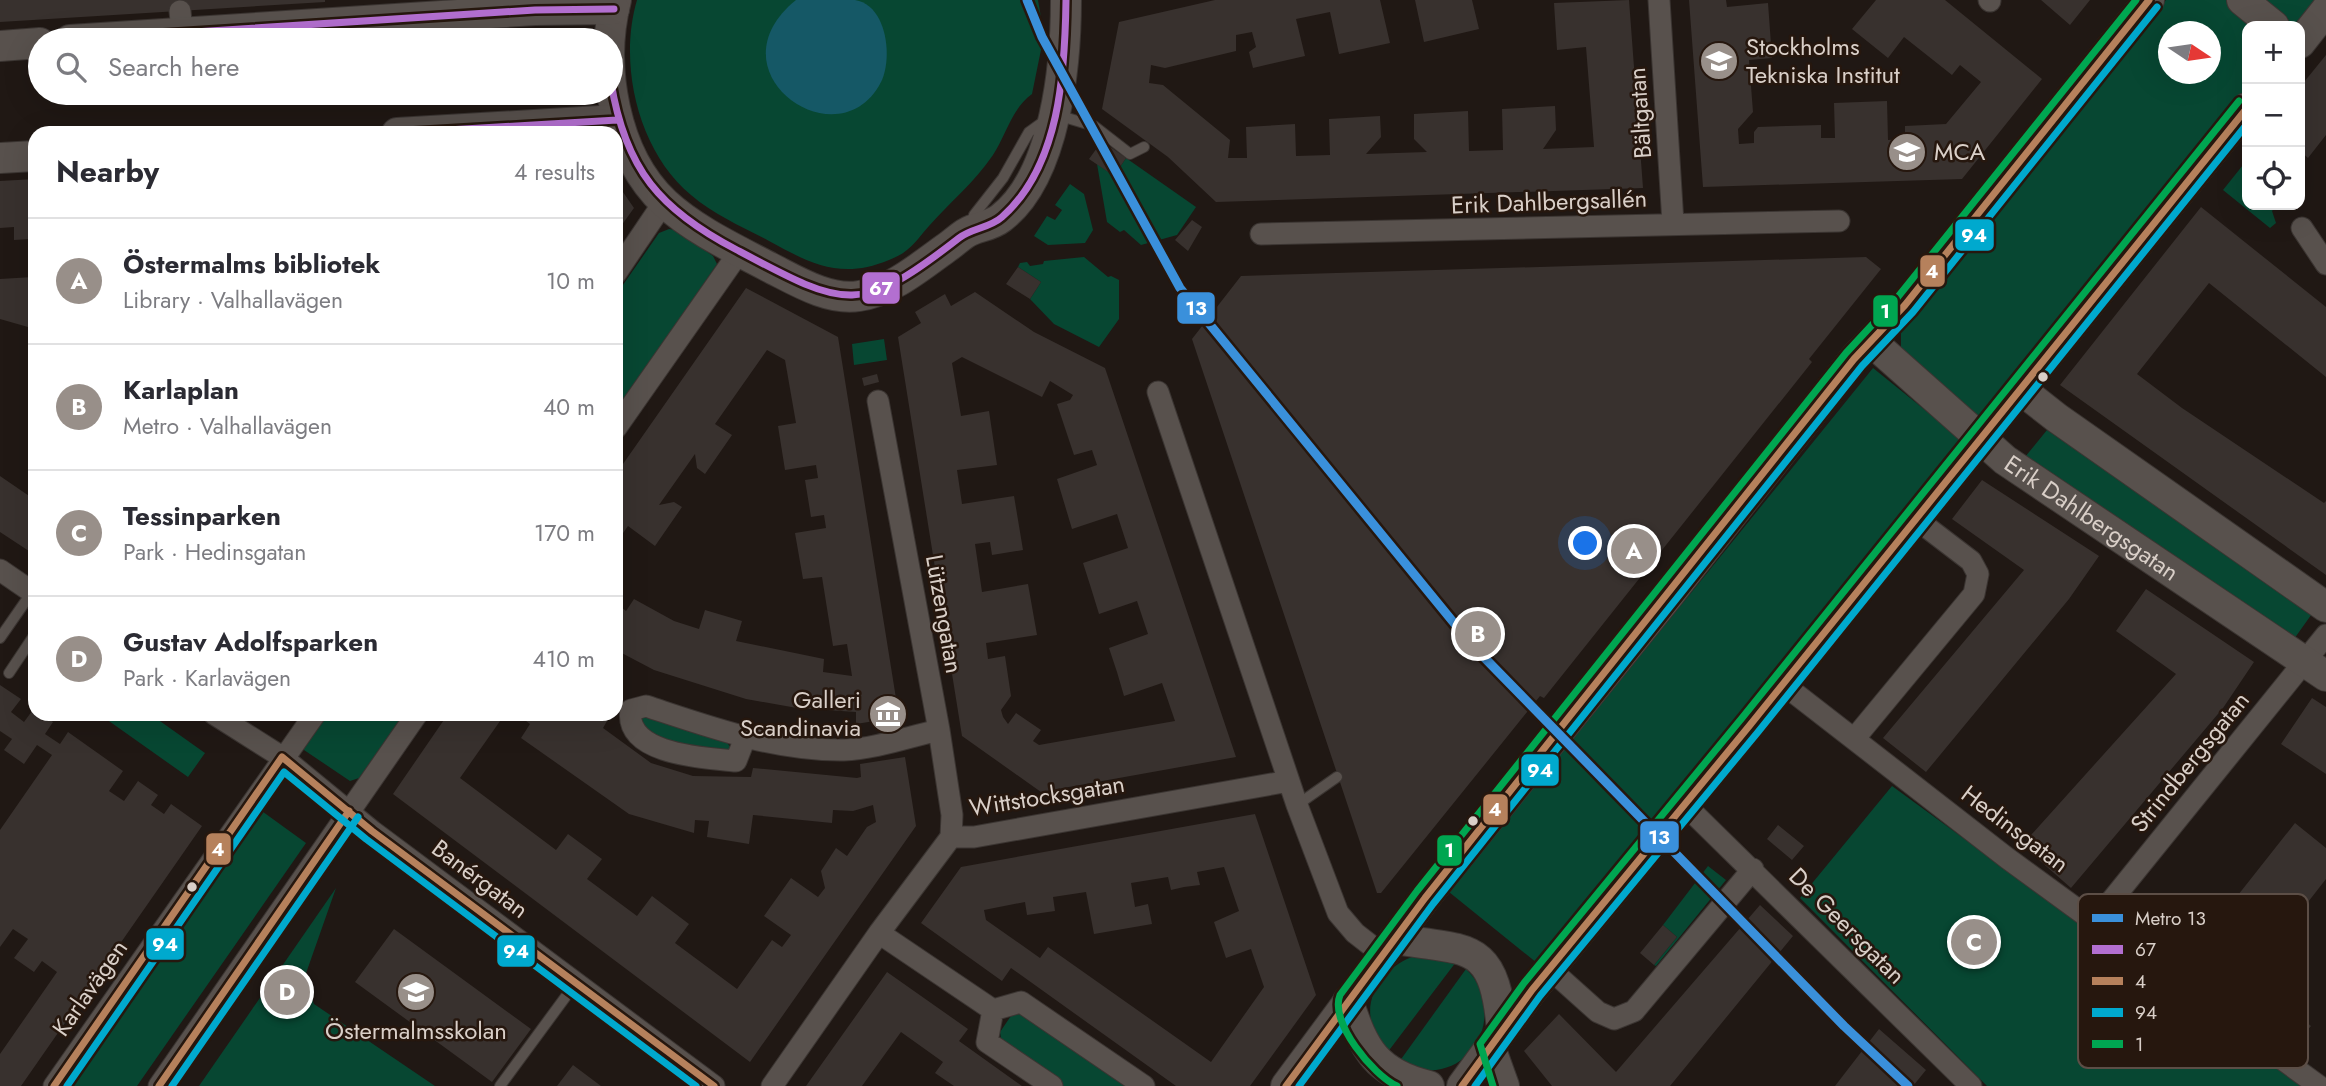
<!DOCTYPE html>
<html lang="en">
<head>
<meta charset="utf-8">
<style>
  :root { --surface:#fff; --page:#f7f7f7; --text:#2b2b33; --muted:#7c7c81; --line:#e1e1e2; --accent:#988f89 }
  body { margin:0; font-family:Jost,sans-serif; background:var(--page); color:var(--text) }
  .controls { position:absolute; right:21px; top:21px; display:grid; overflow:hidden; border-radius:14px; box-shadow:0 7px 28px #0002 }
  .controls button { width:63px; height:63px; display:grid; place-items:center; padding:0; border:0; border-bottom:2px solid var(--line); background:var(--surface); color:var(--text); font:35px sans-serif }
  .compass { position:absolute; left:2158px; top:21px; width:63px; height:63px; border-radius:50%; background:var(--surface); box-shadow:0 7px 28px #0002; rotate:103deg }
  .you { position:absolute; left:1586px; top:544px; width:24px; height:24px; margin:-18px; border:5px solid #fff; border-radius:50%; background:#1a73e8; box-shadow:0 0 0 10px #1a73e833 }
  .badge { display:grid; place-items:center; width:46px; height:46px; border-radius:50%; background:var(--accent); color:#fff; font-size:23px; font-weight:700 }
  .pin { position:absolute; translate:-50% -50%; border:4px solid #fff; box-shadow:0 2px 7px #0006 }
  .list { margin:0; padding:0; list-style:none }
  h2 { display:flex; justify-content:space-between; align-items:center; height:91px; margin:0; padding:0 28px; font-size:30px }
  h2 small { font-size:23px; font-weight:400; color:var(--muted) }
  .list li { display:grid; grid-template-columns:46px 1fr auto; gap:21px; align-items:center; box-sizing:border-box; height:126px; padding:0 28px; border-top:2px solid var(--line) }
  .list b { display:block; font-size:26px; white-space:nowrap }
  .list p { margin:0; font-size:23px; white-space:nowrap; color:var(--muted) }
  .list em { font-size:23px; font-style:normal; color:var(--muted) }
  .icon { flex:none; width:38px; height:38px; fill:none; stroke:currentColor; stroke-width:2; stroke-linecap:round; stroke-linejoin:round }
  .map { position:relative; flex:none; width:2326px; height:1086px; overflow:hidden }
  .search { position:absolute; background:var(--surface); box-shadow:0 7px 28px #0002; left:28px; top:28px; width:595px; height:77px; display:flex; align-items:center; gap:18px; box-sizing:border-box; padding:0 24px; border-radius:38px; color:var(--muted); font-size:26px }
  .panel { position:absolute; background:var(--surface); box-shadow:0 7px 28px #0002; left:28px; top:126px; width:595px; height:595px; border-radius:21px }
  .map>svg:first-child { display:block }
  .green { fill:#074732; fill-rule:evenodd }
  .water { fill:#155866 }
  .building { fill:#38312e; fill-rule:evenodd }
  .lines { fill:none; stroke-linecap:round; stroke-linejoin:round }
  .lane-casing { stroke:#3b3532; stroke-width:12 }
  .street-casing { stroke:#3b3532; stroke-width:23 }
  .secondary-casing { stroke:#3b3532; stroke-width:32 }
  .lane { stroke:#58514d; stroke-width:10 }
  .street { stroke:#58514d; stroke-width:21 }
  .secondary { stroke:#58514d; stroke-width:30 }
  .bus-1-casing { stroke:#26170e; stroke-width:12 }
  .bus-2-casing { stroke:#26170e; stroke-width:12 }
  .bus-3-casing { stroke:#26170e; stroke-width:12 }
  .bus-4-casing { stroke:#26170e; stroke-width:12 }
  .bus-1 { stroke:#b36fd0; stroke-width:7 }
  .bus-2 { stroke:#b6815c; stroke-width:7 }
  .bus-3 { stroke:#00a9ce; stroke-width:7 }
  .bus-4 { stroke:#00a651; stroke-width:7 }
  .metro-1-casing { stroke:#26170e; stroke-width:14 }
  .metro-1 { stroke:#3a90db; stroke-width:9 }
  .bus-dot { fill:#d9cfc8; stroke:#26170e; stroke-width:2.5 }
  .labels { text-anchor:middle; stroke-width:5; stroke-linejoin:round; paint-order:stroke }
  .poi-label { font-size:24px; fill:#d9cfc8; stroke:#26170e; text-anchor:start }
  .street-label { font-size:24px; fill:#d9cfc8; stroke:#26170e }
  .key { fill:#26170e; stroke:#5c4e46; stroke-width:2 }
  .key-label { font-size:19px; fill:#d9cfc8 }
  .line-badge { stroke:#26170e; stroke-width:2.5 }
  .badge-label { font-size:19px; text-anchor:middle; font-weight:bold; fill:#fff }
</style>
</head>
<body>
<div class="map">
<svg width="2326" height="1086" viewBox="0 0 2326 1086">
  <rect width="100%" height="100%" fill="#201814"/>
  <path class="green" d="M637,0h401l6,35 -12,59c-20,14 -26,41 -39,61 -19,28 -43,47 -64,71 -14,16 -19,26 -40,34 -48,20 -78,4 -120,-19 -26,-14 -55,-26 -78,-46 -53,-44 -73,-131 -54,-195z
    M2166,0h154l-21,26h-52v64l-265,330 -75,-65 -6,-8v-15zM2168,32h42v42h-42z
    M1126,158l70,49 -19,28 -36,10 -17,-15 -4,2 -13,-10 -10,-58 17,12z
    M2247,160v45h30l-5,6 4,12 -6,5 -47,-38z
    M1070,184l14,10 9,36 -8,13 -37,2 -14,-9 13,-20 8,4 7,-10 -7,-5z
    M669,229l7,1 37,26 4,8 -101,148v-117l43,-62z
    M1084,257l24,20 3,-1 8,4v39l-20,28 -45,-23 -24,-25 11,-17 -23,-15 2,-4 7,-1 3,4 13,-2 1,-3z
    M884,339l3,21 -33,5 -2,-21z
    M1873,368l88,71 -424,524 -88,-71z
    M2047,430l267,181 -20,28 -269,-182z
    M99,714h51l55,39 -17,24z
    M323,714h81l-45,64 -9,3 -46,-31v-9z
    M646,714l79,25 5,8 -3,7 -69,-13 -20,-19 1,-6z
    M1892,786l411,300h-316l-187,-188z
    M259,809l47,34 -169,243h-74z
    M1708,866l18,14 -70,86 -2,-1 23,-28 -14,-12z
    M336,888l-32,91 10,25 121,82h-236z
    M1415,956l41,6 -69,91c-5,-9 -12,-19 -15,-29 -9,-30 16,-60 43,-68z
    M1466,969c34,32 20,94 -30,101 -12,2 -25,-4 -37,-8z
    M1015,1010l120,76h-74l-59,-42 -2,-12z"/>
  <path class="water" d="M796,0c19,0 40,0 59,0 32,5 38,58 26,82 -42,82 -174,-10 -85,-82z"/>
  <path class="building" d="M0,0h325v2l-325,20z
    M1215,0h165l10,43 -51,11 -9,-42 -34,7 9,37 -52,12 -4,-16 7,-5 -4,-15 -16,3v16l-71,17 -14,-3 -2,18 14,2 67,55 -2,18h19l-1,-31 49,-3 1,32 34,-1 -1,-36 51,-3 1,21 -15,17 61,-2 -13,-13v-25l54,-3 1,40 34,-1 -1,-41 53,-3 1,24 -13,19 51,-2 -8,-100 -29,3 -3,-47 75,-3 14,188 -427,14 -48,-45 -66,-48 17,-87z
    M1415,0h57l7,29 -55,13z
    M1689,0h37l1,7 41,-4 4,55 -23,2 4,52 -15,17 1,15 15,-1v-11l4,-5 63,-2v13h14l-1,-35 53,-2 1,39 17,-1v-13l41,-2 35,-42 -21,-17 -8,10 -48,-38 -16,21 -36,-29 24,-29h69l97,79 -80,100 -259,8z
    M2041,0h49l-20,25z
    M2326,55v80l-18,23 -8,-7v-64z
    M1102,141l24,17 -12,18 -25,-17z
    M35,179v95h-2l-2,-35 -17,1v-13l-14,1v-47z
    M616,182l18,26 -18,25z
    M2201,207l125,100v70l-117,-94 -72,91 45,34 142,95 2,-2v74l-266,-190z
    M1192,220l10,7 -14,24 -13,-11z
    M1866,257l15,12 -72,90 3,3 -268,336 -4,-2 -159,197h-4l-185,-554 49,-63z
    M1018,267l23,15 -11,17 -24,-15z
    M33,277l2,52 -35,-10v-40z
    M746,288l92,49 61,380 -43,7v-12l-59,-4 -51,-9 -92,-29 -38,-20v-47l10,8 8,-12 40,22 25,8 6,-19 37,11 -6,20 88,18 -1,13 29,4 -5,-32 -14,2 -11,-69 -19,2 -8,-46 31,-5 -2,-13 -13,2 -6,-37 13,-2 -2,-13 -31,5 -7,-44 18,-3 -11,-63 -18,-10 -52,74 17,11 -27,39 -8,-6 -2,-14 -36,51 15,-3 8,5 -27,39 -27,-20 -12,17v-69z
    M975,292l59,40 71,36 131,389 -195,35 -79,-56 -64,-399 23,-14 -6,-11 30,-18 6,12zM962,357l80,40 8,-16 23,14 -3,5 -13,4 17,51 18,-5 5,15 -40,14 15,50 45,-15 11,34 -45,15 8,25 8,26 38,-13 11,33 -39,14 8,24 7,24 38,-13 13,38 -136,24 -6,-4 8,-11 -25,-17 -8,11 -5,-7 -2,-7 10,-14 -6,-40 -17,3 -2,-16 51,-8 -9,-51 -46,8 -7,-48 15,-2 2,13 31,-5 -9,-54 -52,8 -5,-34 40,-5 -8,-54 -28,5 -9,-53z
    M877,374l2,8 -15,4 -2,-8z
    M0,476l35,24v55l-35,-23z
    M1982,480l117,76 -30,43 -143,173 -43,-34 141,-168 -72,-51z
    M2146,589l108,73 -31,46 -152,180 -49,-43 154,-171 -60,-43z
    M0,685l21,14 -10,13 13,10 11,-15v7h7l11,8 -8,12 15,10 8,-12 55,39 -14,20 15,10 14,-20 20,14 -7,10 13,9 7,-10 31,22 -181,260h-21v-32l57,-82 -15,-11 -8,11 -20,-14 14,-19 -15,-10 -13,18v-117l52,-75 -15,-10 -13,19 -20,-14 8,-11 -12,-8z
    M2312,698l14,9v67l-45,-30z
    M448,714h57l-45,64 96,72 12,-16 34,25 -15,20 50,37 15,-20 37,28 -14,19 62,46 35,-49 10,7 9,-12 -27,-19 27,-38 27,19 7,-9 -4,-17 15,-23 11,8 20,-29 9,-5 -3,-17 -20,6 -20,-1 -1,13 -79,-8 -4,29 -42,-7 2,-16 -14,-1 -1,13 -65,-19 -108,-76 9,-14 -13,-10h77l13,7 -4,7 48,35 42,13 58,1 2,-9 104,10 4,-1 -1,-13 45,-7 11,69 -166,236 -357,-268z
    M1255,814l61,181 -66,91h-74l-165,-118 -9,13 -81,-58 40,-56zM1224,867l15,44 -25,11 12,36 25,-9 13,38 -53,75 -163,-115 -8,11 -54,-38 -2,-10 41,-8 2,13 28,-4 -2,-14 33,-5 8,42 58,-10 -4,-20 -13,3 -4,-24 37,-6 3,13 13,-3 16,-2 -3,-13z
    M2295,823l31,25v31l-96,123 -48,-36z
    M1778,825l26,21 -12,14 -25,-21z
    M1760,905l33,31 -123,150h-118l-28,-35 35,-37 57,58z
    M1663,925l14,12 -23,28 -14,-12z
    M394,929l137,100 -39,53 -137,-100z
    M887,972l81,57 -9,12 63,45h-68l-19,-13 8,-11 -42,-30 -39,54h-56z
    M2291,1009l20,17 -12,14 -20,-16z
    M1879,1029l47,41 -13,16h-78z
    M573,1065l28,21h-44z"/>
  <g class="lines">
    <defs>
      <path id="lane" d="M972,225l2,-10 29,-37 26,-46 25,-18 40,12 36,28 14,-7
        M0,638l32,-46
        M9,673l26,-39
        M1297,805l40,-28
        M500,1086l75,-102"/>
      <path id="street" d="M1659,0l14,223
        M1989,0l1,1
        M180,11l2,20
        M2302,228l24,36
        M1261,234l578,-13
        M616,273l48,-71
        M1158,392l139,413 41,108 17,20 27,21
        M878,401l61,329 13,85 -1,22
        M616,428l124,-177
        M0,570l35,24
        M1783,684l224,174 312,228
        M214,714l68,43 90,74 342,255
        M745,738l-9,23c-29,-3 -113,-6 -105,-51l15,-4c64,21 129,45 198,44 31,-1 64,-13 95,-20
        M1854,739l120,-145 4,-20 -7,-13 -55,-42
        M1684,804l287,282
        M951,837h23l315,-56
        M2095,921l231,-286
        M879,933l114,77
        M1550,969l48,43 16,7 20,-8 119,-142
        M54,1086l261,-372
        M159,1086l258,-372
        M772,1086l107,-153 72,-96
        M1052,1086l-65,-44 6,-32 28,-8 123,84"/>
      <g id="secondary">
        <path d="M616,0c-17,66 -2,155 49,203 29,27 70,46 104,64 26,13 59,34 90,29 31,-4 62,-30 87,-48 8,-5 17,-15 26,-18 10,-4 20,-5 29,-12 55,-42 65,-155 65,-218"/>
        <path d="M2242,0l32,26"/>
        <path d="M70,40l465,-30 79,-1"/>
        <path d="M2300,43l26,-33"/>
        <path d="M0,46l40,-3"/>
        <path d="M397,133l220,-13"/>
        <path d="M0,158l35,-2"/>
        <path id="s1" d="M1872,342l133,118 321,216"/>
        <path d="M2020,389l37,29 269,189"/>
        <path d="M1394,939c77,12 100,2 108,91"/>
        <path d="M1348,1001c16,49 28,72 81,85"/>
        <path d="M1490,1047l14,39"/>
        <path d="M1286,1086l139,-188 244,-303 185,-236 51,-54 244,-305"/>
        <path d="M1462,1086l70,-96 218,-265 497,-617"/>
      </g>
    </defs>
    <use href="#lane" class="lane-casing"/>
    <use href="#street" class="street-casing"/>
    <use href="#secondary" class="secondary-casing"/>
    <use href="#lane" class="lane"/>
    <use href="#street" class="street"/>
    <use href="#secondary" class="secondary"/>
    <defs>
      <path id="bus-1" d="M70,40l465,-30 79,-1
        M611,82c14,87 49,128 126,168 109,58 122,66 222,-12 13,-10 31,-10 43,-21 58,-51 63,-145 64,-217
        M397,133l220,-13"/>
      <path id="bus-2" d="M54,1086l228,-329 90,74 342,255
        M159,1086l190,-275
        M1286,1086l139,-188 429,-539 51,-54 244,-305
        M1462,1086l70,-96 218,-265 497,-617"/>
      <path id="bus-3" d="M67,1086l217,-314 82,67 330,247
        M172,1086l186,-269
        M1299,1086l134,-182 429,-538 51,-54 244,-305
        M1475,1086l65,-90 218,-264 489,-608"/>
      <path id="bus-4" d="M1397,1086c-24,-11 -68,-64 -57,-91l77,-104 429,-538 51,-55 239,-298
        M1493,1086l-13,-42 44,-61 218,-265 497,-617"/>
    </defs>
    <use href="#bus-1" class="bus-1-casing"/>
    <use href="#bus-2" class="bus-2-casing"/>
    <use href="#bus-3" class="bus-3-casing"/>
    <use href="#bus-4" class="bus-4-casing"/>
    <use href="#bus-1" class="bus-1"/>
    <use href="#bus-2" class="bus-2"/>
    <use href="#bus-3" class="bus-3"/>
    <use href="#bus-4" class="bus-4"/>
    <defs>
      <path id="metro-1" d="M1027,0l15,37 138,251 292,357 372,381 64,60"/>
    </defs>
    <use href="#metro-1" class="metro-1-casing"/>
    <use href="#metro-1" class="metro-1"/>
  </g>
  <defs>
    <symbol id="university-disc" viewBox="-11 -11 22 22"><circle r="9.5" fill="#988f89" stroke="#26170e"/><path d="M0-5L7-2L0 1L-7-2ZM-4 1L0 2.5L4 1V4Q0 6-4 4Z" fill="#fff"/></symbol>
    <symbol id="museum-disc" viewBox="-11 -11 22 22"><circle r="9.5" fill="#988f89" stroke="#26170e"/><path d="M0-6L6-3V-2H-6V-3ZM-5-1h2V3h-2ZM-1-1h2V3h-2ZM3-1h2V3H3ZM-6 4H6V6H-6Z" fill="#fff"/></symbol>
    <symbol id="school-disc" viewBox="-11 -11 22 22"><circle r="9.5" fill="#988f89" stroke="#26170e"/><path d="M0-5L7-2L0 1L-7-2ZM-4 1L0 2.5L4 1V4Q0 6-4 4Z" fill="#fff"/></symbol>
  </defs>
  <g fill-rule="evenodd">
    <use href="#university-disc" x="1697" y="39" width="44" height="44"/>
    <use href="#university-disc" x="1885" y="130" width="44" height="44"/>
    <use href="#museum-disc" x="866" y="692" width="44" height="44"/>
    <use href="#school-disc" x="394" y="970" width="44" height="44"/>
  </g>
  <g class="bus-dot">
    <circle cx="2043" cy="377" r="6"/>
    <circle cx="1473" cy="821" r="6"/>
    <circle cx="192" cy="887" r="6"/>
  </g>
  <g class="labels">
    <g class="poi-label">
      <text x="1746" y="55">Stockholms<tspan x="1746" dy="28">Tekniska Institut</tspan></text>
      <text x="1934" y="160">MCA</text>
      <text x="861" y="708" text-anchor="end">Galleri<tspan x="861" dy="28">Scandinavia</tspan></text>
      <text x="416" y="1039" text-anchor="middle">Östermalmsskolan</text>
    </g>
    <g class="street-label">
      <text transform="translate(1640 113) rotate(-94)" y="8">Bältgatan</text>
      <text transform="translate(1549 202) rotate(-2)" y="8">Erik Dahlbergsallén</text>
      <text dy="8" stroke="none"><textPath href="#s1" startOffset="282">Erik Dahlbergsgatan</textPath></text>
      <text transform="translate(944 614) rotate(80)" y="8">Lützengatan</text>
      <text transform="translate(2190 762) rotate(-51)" y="8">Strindbergsgatan</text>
      <text transform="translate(1047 796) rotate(-9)" y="8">Wittstocksgatan</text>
      <text transform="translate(2015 829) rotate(37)" y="8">Hedinsgatan</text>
      <text transform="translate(480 879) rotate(37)" y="8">Banérgatan</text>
      <text transform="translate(1847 926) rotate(45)" y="8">De Geersgatan</text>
      <text transform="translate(90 988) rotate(-55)" y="8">Karlavägen</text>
    </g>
  </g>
  <rect x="2078" y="894" width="230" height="174" rx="10" class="key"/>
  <rect x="2092" y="914" width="31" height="8" fill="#3a90db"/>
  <rect x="2092" y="945" width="31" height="9" fill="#b36fd0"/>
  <rect x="2092" y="977" width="31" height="8" fill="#b6815c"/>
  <rect x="2092" y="1008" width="31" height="9" fill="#00a9ce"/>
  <rect x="2092" y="1040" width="31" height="8" fill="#00a651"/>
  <g class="key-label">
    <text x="2135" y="925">Metro 13</text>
    <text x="2135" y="956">67</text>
    <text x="2135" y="988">4</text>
    <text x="2135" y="1019">94</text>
    <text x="2135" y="1051">1</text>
  </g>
  <g class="line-badge">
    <rect x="1954" y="218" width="41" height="34" rx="7" fill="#00a9ce"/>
    <rect x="1919" y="254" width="27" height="34" rx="7" fill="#b6815c"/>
    <rect x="861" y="271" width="40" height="34" rx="7" fill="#b36fd0"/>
    <rect x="1176" y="291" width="40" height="34" rx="7" fill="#3a90db"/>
    <rect x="1872" y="294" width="27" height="34" rx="7" fill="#00a651"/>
    <rect x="1520" y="753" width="40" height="34" rx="7" fill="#00a9ce"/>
    <rect x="1482" y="793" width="27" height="33" rx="7" fill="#b6815c"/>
    <rect x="1639" y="820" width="41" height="34" rx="7" fill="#3a90db"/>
    <rect x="205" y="832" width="27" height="34" rx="7" fill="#b6815c"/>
    <rect x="1436" y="834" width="27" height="33" rx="7" fill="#00a651"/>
    <rect x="145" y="927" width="40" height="34" rx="7" fill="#00a9ce"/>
    <rect x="496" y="934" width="40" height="34" rx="7" fill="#00a9ce"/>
  </g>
  <g class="badge-label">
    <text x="1974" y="242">94</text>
    <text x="1932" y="278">4</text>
    <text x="881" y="295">67</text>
    <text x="1196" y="315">13</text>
    <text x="1885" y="318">1</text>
    <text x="1540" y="777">94</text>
    <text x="1495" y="816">4</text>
    <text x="1659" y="844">13</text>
    <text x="218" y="856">4</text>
    <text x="1449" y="857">1</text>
    <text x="165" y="951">94</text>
    <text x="516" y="958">94</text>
  </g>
</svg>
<div class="controls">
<button>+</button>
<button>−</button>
<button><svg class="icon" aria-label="locate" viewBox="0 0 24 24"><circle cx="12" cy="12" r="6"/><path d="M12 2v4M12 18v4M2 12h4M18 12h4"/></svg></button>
</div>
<svg class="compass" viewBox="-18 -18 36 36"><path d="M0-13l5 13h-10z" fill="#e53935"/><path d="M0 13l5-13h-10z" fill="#7c7c81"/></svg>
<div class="you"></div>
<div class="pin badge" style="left:1634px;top:551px">A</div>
<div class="pin badge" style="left:1478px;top:634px">B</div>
<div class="pin badge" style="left:1974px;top:942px">C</div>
<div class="pin badge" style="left:287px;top:992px">D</div>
<div class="search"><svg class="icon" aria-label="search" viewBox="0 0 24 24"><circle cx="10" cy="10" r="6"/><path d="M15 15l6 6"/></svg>Search here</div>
<section class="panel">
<h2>Nearby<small>4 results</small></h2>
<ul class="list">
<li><span class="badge">A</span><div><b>Östermalms bibliotek</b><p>Library · Valhallavägen</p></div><em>10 m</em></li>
<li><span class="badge">B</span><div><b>Karlaplan</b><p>Metro · Valhallavägen</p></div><em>40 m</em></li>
<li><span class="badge">C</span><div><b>Tessinparken</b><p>Park · Hedinsgatan</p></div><em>170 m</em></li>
<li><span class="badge">D</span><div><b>Gustav Adolfsparken</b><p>Park · Karlavägen</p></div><em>410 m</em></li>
</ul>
</section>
</div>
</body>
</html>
